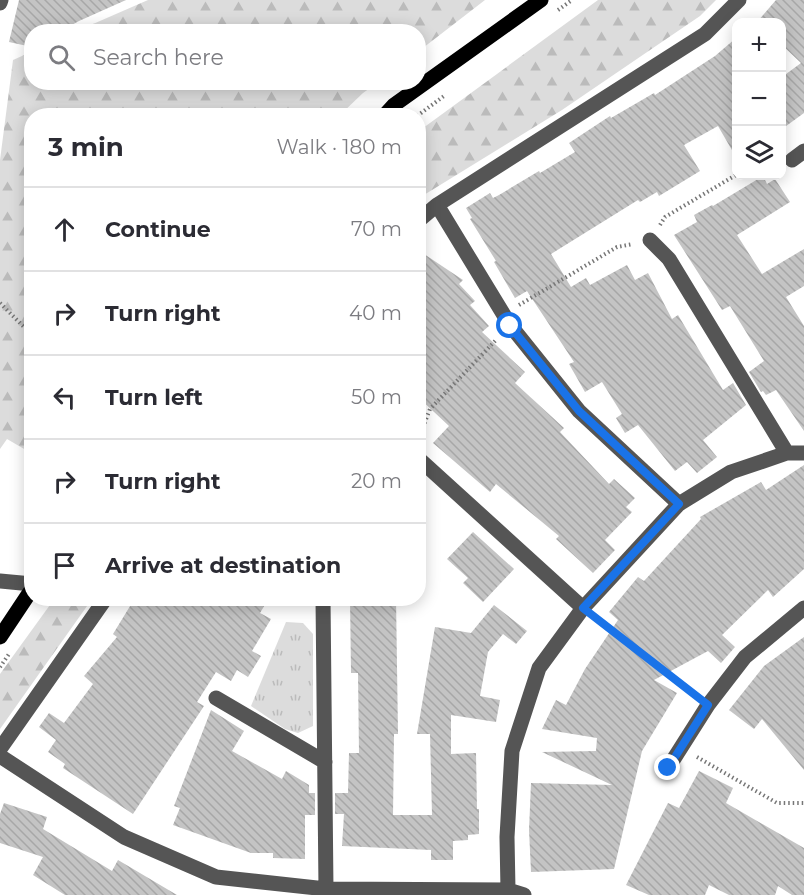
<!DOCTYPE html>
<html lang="en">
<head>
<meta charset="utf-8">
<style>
  :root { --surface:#fff; --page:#f7f7f7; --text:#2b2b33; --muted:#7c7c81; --line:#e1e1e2 }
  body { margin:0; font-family:Montserrat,sans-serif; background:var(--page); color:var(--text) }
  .controls { position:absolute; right:18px; top:18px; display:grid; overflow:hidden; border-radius:12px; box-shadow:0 3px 15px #0003 }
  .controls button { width:54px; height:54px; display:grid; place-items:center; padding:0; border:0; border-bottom:2px solid var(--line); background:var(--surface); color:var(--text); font:30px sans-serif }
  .stop { position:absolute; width:18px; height:18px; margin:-14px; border:4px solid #1a73e8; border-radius:50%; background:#fff }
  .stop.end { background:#1a73e8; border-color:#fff; box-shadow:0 2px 6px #0008 }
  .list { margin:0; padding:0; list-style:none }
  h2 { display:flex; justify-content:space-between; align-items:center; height:78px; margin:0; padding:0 24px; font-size:26px }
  h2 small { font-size:20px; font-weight:400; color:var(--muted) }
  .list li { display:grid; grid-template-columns:39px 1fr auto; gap:18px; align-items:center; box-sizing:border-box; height:84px; padding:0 24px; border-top:2px solid var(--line) }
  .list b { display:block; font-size:22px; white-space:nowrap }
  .list em { font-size:20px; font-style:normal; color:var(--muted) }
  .icon { flex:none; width:33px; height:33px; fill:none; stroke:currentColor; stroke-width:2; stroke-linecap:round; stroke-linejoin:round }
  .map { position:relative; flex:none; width:804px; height:895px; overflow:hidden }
  .search { position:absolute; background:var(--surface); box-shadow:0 3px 15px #0003; left:24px; top:24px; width:402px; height:66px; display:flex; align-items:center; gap:15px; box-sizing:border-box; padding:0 21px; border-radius:24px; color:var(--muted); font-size:22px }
  .panel { position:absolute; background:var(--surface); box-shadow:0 3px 15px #0003; left:24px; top:108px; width:402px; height:498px; border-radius:24px }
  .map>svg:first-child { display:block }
  .forest { fill:url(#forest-firs) }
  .park { fill:url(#park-tufts) }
  .building { fill:url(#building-back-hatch) }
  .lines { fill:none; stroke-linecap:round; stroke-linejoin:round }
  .path { stroke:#777; stroke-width:4; stroke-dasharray:1.5 3; stroke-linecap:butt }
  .minor { stroke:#555; stroke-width:15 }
  .major { stroke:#000; stroke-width:15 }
  .route { stroke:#1a73e8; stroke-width:8 }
</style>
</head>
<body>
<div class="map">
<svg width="804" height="895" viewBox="0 0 804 895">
  <defs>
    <pattern id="forest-firs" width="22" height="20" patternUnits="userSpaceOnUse" patternTransform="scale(1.5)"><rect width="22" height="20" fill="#dcdcdc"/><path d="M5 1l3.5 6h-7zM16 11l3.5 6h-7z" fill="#bbb"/></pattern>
    <pattern id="park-tufts" width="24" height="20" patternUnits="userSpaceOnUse" patternTransform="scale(1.5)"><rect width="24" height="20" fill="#dcdcdc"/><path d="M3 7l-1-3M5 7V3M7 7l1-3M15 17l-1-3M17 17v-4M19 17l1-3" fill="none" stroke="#bbb"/></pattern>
    <pattern id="building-back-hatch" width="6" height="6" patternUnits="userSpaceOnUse" patternTransform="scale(1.5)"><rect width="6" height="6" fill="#c4c4c4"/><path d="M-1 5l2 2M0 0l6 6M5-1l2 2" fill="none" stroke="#a7a7a7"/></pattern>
  </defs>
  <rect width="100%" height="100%" fill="#fff"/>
  <path class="forest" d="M148,0h337l-66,51 -1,-19 -341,-1z
    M598,0h118l-16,16 -138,94 -143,88v-67z
    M31,52l1,30 345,1 -14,10 -23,22 -308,1 -1,337 -24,-14 -7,10v-289l13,-100z
    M55,598l37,1 -92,130v-55z"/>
  <path class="park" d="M286,622l17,1 10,11v92l-15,7 -13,-4 -34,-23z"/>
  <path class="building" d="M19,0h107l-47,21 -20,11h-27v15l-23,-5z
    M776,0h28v113l-22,16v-52l19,-14 -19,-18v-23h-25z
    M736,38v119l-18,-31 -34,19 16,26 -41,25 -2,-4 -17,10 -2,-2 -87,54 20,33 15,-9 4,7 37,-20 8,15 13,-7 24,46 6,-4 45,75 10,-7 13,22 -43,35 14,17 -20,16 -10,-11 -12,9 -37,-46 -13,8 -9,-15 6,-4 -20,-32 -17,10 -16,-28 5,-2 -47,-71 -12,7 -21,-36 2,-1 -26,-42 2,-1 -6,-10 24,-15 3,5 6,-3 40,-24 1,2 35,-21 -6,-9 41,-27 1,2 43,-25 1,2 60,-39z
    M763,176l4,8 8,-5 15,23 -53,33 25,39 42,-25v37l-18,11 18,29v105l-28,-41 -10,5 -3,-4 -2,1 -12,-20 15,-11 -34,-55 -8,4 -48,-75 23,-13 -3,-7 18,-10 1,1z
    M418,250l45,30 -4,4 16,17 -5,4 19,21 -7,6 43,40 -10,11 49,45 -4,4 49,52 5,-5 21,19 -9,9 6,5 -27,28 10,10 -22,23 -37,-34 3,-3 -63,-52 -6,8 -57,-49 16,-17 -31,-29z
    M804,465v104l-31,28 -5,-7 -46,45 13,12 -14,16 -13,-12 -54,29 23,13 -35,58 -28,118 -83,3 -2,-42 2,-47 81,2 -70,-33 54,-1 1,-13 -55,-9 14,-29 10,5 19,-36 33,-49 -9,-8 29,-35 6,4 57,-62 -1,-2 61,-35 5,8z
    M473,532l41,37 -31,33 -20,-19 5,-5 -21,-19z
    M135,598h134l-9,15 11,6 -19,32 9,5 -13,21 -11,-7 -6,11 -15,-9 -19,30 7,4 -71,108 -70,-46 2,-4 -17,-12 8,-12 -17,-13 10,-14 15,10 29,-39 -9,-8 33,-39 -4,-3z
    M350,598h46l2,136h-4l-1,81h39l-2,-81h-13l18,-107 36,6 23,-28 33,26 -11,13 -13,-10 -15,18 -8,44 20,4 -4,22 -45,-7v39l25,-1 1,56h2v25l-11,1v5l-15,1v19h-22v-10l-89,-4 2,-32h-9v-21h13l1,-40h10l-1,-80h-7z
    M804,637v133l-42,-51 -8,10 -25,-19 35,-44z
    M211,710l33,21 -12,20 50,28 4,-8 23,14v8h6v22h-10v44l-32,-1v-5h-22l-78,-28 7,-17 -6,-2z
    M699,771l34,17 -7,15 78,45v47h-12l-14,-9 -3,9h-46l-20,-10 -4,10h-56l-23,-10 42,-82 11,5z
    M4,803l43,14 -4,12 69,42 6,-11 59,35h-112l-32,-20 10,-18 -43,-14v-29z"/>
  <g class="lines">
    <path class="path" d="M558,10l14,-10
      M417,116l27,-20
      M660,225l5,-8 71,-42
      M0,303l24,24 8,4
      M519,305l98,-58 16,-3
      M418,440l12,-31 67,-70
      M598,620l96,74
      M0,667l9,-13
      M697,757l80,46h27"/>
    <path class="minor" d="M0,3l1,-3
      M792,160l12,-9
      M437,205l73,120 69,86 100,93
      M418,221l19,-16 268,-171 34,-34
      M650,240l19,19 118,194
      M418,458l165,150
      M0,581l32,3
      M323,598l3,291
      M216,698l109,64
      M0,749l106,-151
      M0,756l124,81 92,40 110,12 182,1 16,5
      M668,768l40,-63 37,-48 59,-49
      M508,890l-1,-53 5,-86 27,-83 44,-60 96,-104 52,-32 56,-19h17"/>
    <path class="major" d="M384,116l10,-11 147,-105
      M0,637l32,-48"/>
  </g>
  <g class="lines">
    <path class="route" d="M510,326l69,85 100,93 -96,104 125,97 -40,63"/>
  </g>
</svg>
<div class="controls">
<button>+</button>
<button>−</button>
<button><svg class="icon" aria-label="layers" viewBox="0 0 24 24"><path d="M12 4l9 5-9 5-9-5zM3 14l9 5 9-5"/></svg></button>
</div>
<div class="stop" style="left:510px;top:326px"></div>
<div class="stop end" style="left:668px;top:768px"></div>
<div class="search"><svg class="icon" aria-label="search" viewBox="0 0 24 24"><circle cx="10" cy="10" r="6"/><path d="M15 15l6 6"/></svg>Search here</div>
<section class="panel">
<h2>3 min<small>Walk · 180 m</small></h2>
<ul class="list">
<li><svg class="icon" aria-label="ahead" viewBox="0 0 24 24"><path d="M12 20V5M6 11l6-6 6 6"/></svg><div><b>Continue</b></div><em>70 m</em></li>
<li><svg class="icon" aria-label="right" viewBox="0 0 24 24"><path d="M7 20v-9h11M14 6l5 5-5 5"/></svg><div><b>Turn right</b></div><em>40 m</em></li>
<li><svg class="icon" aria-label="left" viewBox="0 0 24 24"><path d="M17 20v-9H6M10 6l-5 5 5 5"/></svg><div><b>Turn left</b></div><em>50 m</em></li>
<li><svg class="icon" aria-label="right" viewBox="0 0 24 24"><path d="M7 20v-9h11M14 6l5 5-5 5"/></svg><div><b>Turn right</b></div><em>20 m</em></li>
<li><svg class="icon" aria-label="arrive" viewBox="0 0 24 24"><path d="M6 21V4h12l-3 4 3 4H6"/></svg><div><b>Arrive at destination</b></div></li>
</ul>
</section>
</div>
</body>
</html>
